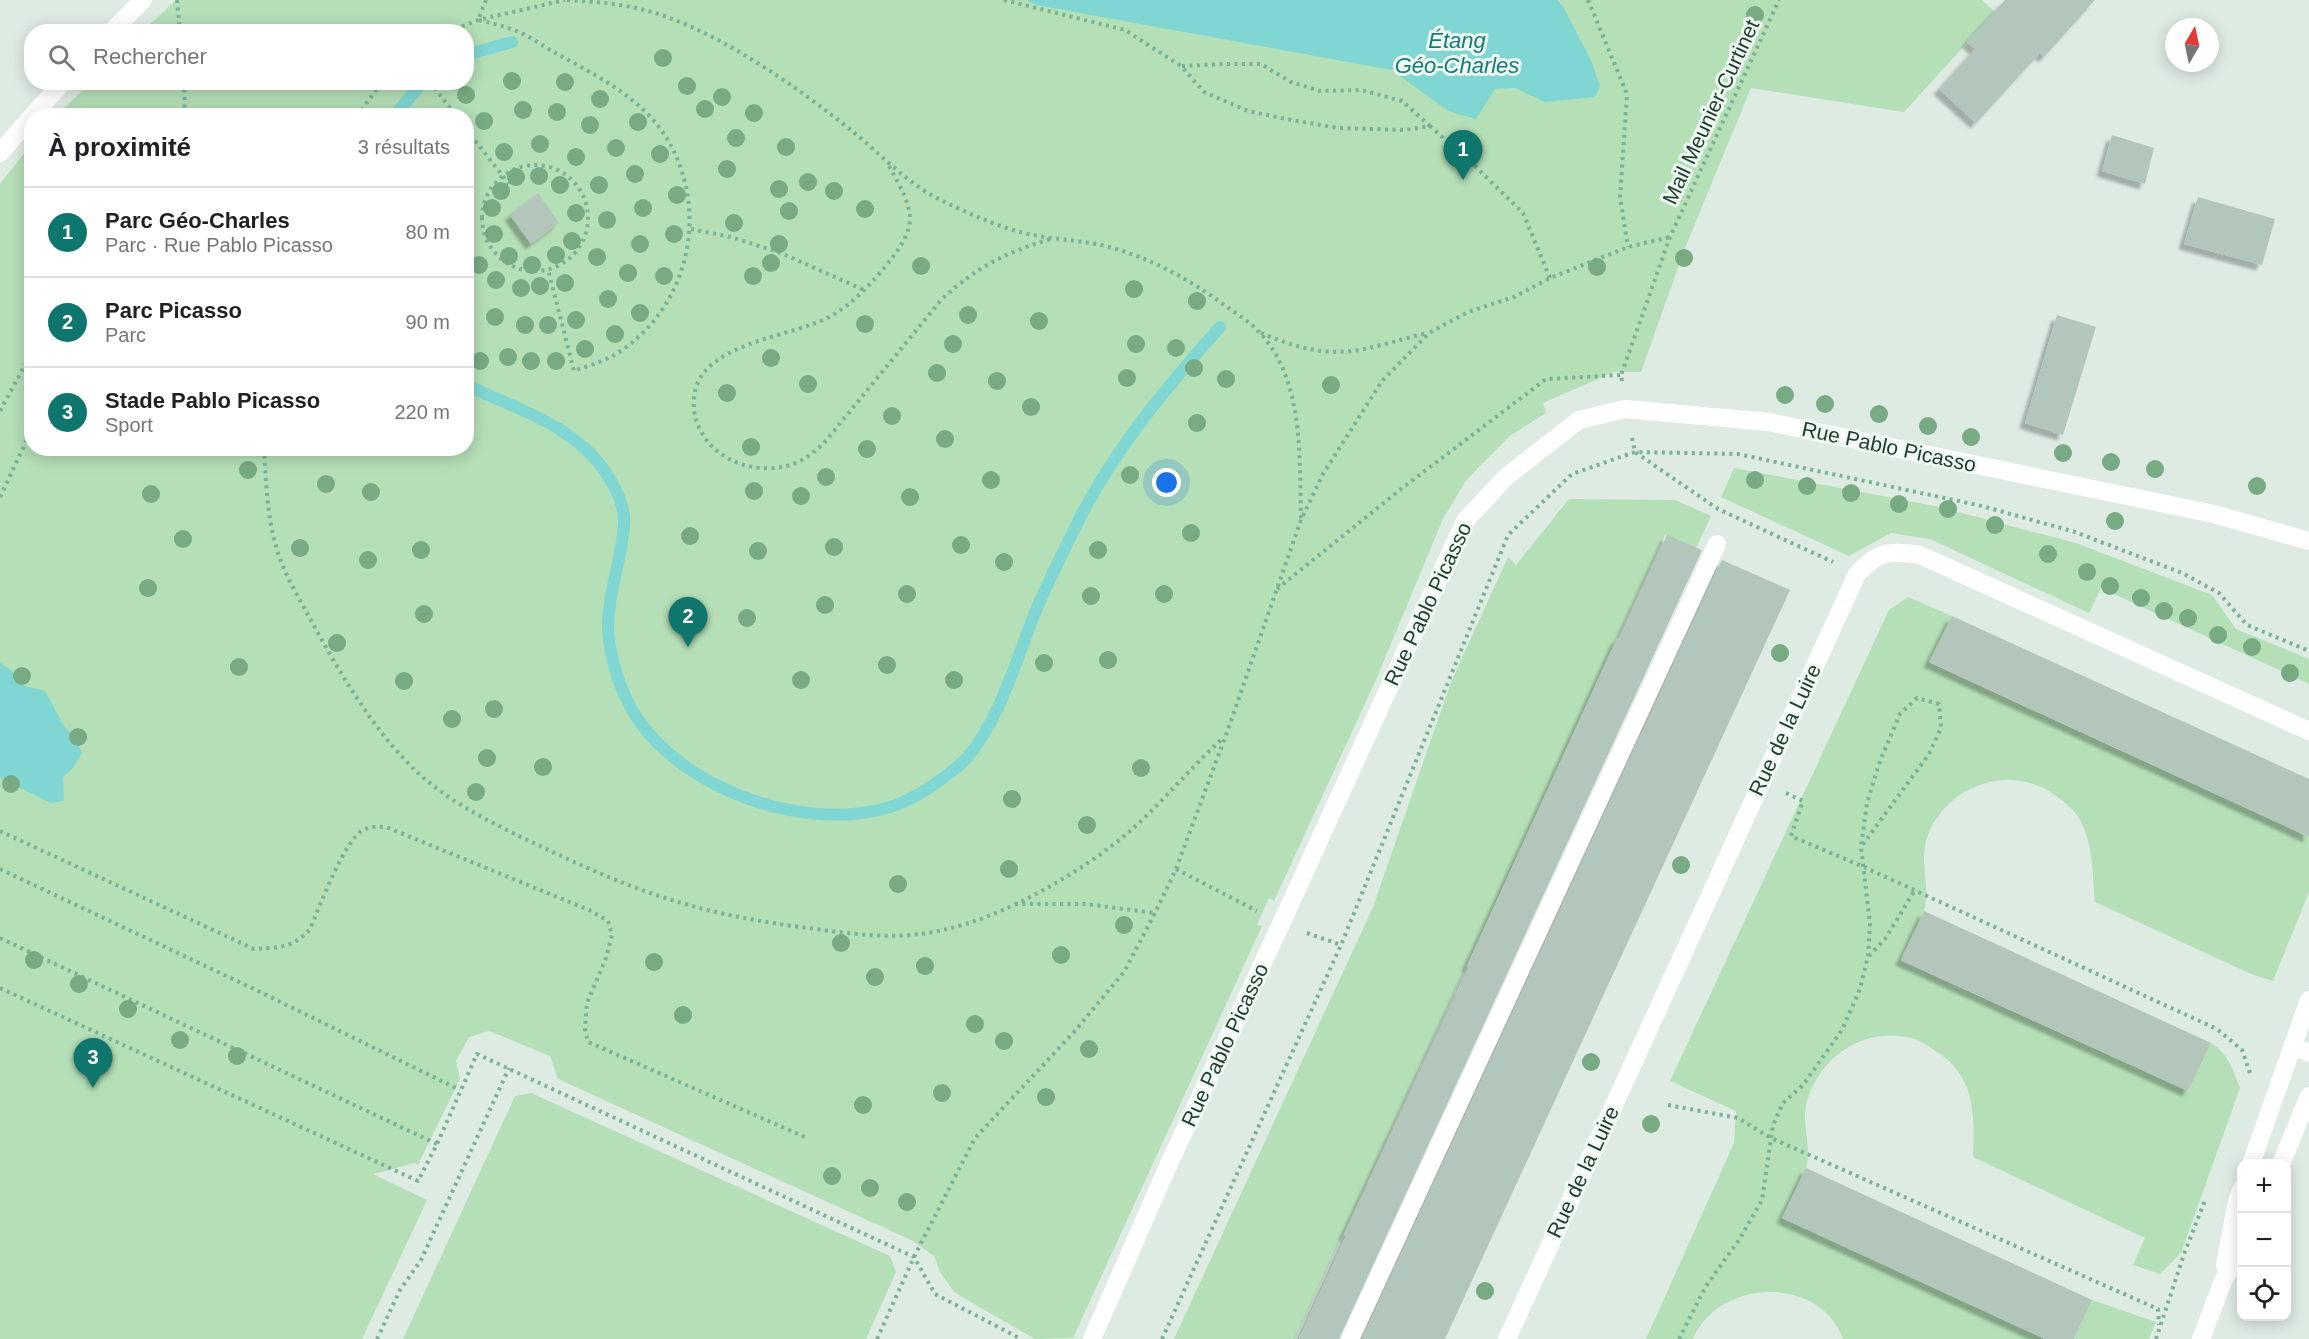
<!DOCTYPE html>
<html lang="fr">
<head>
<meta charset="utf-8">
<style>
  :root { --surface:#fff; --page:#f2f2f2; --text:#202124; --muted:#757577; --line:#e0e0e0; --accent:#0f766e }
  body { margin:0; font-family:Helvetica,sans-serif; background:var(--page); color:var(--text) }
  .controls { position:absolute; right:18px; bottom:18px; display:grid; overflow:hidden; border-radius:12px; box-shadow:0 3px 15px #0003 }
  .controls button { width:54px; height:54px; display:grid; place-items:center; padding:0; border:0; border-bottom:2px solid var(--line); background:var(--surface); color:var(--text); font:30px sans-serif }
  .compass { position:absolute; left:2165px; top:18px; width:54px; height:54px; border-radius:50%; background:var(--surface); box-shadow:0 3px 15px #0003; rotate:9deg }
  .you { position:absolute; left:1167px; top:483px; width:21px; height:21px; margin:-15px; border:4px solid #fff; border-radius:50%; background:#1a73e8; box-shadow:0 0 0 9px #1a73e833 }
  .badge { display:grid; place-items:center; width:39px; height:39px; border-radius:50%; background:var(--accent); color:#fff; font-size:20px; font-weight:700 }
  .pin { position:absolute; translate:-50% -50px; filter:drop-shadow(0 2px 3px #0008) }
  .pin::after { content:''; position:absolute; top:32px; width:21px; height:18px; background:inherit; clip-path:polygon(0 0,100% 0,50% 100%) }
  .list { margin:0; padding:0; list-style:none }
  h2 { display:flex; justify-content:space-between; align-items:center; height:78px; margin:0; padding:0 24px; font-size:26px }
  h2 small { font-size:20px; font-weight:400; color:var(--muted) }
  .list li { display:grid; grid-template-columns:39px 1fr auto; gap:18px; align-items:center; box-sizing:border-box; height:90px; padding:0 24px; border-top:2px solid var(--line) }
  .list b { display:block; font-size:22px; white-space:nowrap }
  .list p { margin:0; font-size:20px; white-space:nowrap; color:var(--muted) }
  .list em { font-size:20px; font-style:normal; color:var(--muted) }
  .icon { flex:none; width:33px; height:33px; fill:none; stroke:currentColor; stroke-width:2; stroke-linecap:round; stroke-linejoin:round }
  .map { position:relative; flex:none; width:2309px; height:1339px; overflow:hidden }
  .search { position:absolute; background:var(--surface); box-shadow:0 3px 15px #0003; left:24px; top:24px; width:450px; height:66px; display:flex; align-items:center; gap:15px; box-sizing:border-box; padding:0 21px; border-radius:24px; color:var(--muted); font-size:22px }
  .panel { position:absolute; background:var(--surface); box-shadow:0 3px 15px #0003; left:24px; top:108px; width:450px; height:348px; border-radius:24px }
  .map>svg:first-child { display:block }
  .green { fill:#b4dfb7 }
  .water { fill:#80d6d2 }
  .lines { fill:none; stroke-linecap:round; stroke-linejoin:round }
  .stream { stroke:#80d6d2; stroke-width:12 }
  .building { fill:#b3c6bb; filter:url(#shadow) }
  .path { stroke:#7bb296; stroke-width:4; stroke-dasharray:3 4.5; stroke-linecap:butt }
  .service { stroke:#fff; stroke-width:18 }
  .minor { stroke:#fff; stroke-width:18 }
  .tree { fill:#78ab83 }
  .labels { text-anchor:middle; stroke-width:6; stroke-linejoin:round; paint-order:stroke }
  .street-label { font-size:21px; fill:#1e3c2e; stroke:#eef8f1 }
  .water-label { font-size:22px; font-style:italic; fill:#137d79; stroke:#eef8f1 }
</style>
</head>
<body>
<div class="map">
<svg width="2309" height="1339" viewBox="0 0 2309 1339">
  <defs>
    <filter id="shadow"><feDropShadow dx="-5.5" dy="5.5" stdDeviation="1.5" flood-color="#0004"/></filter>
  </defs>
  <rect width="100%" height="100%" fill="#deebe3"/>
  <path class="green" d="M176,0h1806l13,12 -91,100 -153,-24 -66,160 -44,124h-27l-71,31 3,10 -35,22 -33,33 -13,14 -22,37 -68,163 -101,219 -5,-3 -12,27 5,1 -189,412 -38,1 -54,-31 -27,-16 -14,-20 -6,-16 -21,-15 -355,-162 -8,-23 -61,-25 -20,6 -13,24 4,18 -42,86 -3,-2 -42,11 54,26 -65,139h-362v-1155l31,-39 1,303h434v-332l-409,-1 33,-32 376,-1v-50l-323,-1z
    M1734,468l201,38 141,37 136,52 24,34 73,30v25l-208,-96 -12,25 -159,-74 -39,-6 -42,23 -128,-59z
    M1569,499l106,1 36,16 -15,32 -31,-13 -370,804h-121l199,-432 78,-225 57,-125 8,8z
    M1908,597l44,19 -22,47 379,174v55l-36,89 -22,-7 -156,-72c-3,-28 -1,-54 -14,-80 -6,-12 -15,-19 -25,-26 -41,-31 -100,-15 -124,30 -17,32 0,56 -8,85 -6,17 -17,33 -23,50l287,130 23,-48c17,11 22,26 29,45l-59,165 -21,21 -27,-9 12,-27 -172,-81c2,-40 2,-82 -36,-105 -6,-4 -13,-9 -20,-12 -50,-17 -99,16 -111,65 -4,22 6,42 0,63 -5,17 -16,34 -23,50l262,121h-202c-23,-65 -125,-60 -150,0h-47l88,-196 2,-32 -66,-30 219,-471z
    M531,1093l359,163 6,16 -30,67h-463l112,-243z
    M2092,1300l64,22 -7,17h-75z"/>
  <path class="water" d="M1027,0h530l5,5 29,55 9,26 -5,11 -50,5 -30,-14 -20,1 -19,30 -28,-8 -56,-41 -356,-65z
    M0,663l11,7 14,16 20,5 19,35 13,15 5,12 -9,15 -10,9 1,24 -13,2 -51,-25z"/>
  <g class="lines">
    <path class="stream" d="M466,55l46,-13
      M394,116l28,-33
      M466,385c53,25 115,42 145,96 7,12 14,29 13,43 -2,35 -16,68 -16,104 1,20 7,45 15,63 36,92 176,144 267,116 22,-7 39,-18 57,-32 6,-5 14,-10 20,-17 32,-39 46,-88 64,-135 12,-32 29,-64 44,-95 36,-75 90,-139 145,-201"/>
  </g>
  <path class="building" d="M2005,0h90l-51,57 -4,-4 -64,70 -37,-34 36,-40 -8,-7z
    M2112,135l42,13 -9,36 -43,-13z
    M538,193l21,30 -28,21 -21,-29z
    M2198,197l77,22 -13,46 -78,-21z
    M2057,315l39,12 -33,108 -38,-12z
    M1667,535l35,15 -363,789h-40l47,-103 -2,-1 125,-268 -2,-1 150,-328 2,1z
    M1722,560l68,30 -345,749h-83z
    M1952,616l357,163v58l-380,-175z
    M1924,911l287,132 -23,48 -287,-131z
    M1806,1168l286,132 -18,39h-29l-263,-121z"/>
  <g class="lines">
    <path class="path" d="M177,0l3,32
      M486,0l-8,20c18,4 35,8 51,17 8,4 15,10 23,14 43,24 92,47 117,91 41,73 19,167 -53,212 -12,7 -28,12 -42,17l-26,-102
      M567,0c25,2 49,3 73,9 68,15 158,78 212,122 30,24 57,55 93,71 27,13 54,25 83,32 24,5 48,6 73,11 47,11 88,34 126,62 11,8 23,15 31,24 47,48 41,127 43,188
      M1004,0l121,30 56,36 23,26 44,19 43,9 47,8 67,2 25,-4 44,39 49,48 27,65
      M1588,0l39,94 -7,103 8,50
      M448,32l30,-12 87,-20
      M1182,66l42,-2h37l30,18 29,9 41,-1 41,11 28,25
      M184,82l1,34
      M430,82l26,34
      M357,116l25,-34
      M466,129l43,55
      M482 218a53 53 0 1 1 106 0a53 53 0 1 1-106 0Z
      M889,166c26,47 31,58 -4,101 -16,19 -33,37 -54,49 -39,22 -133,26 -137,82 -1,13 1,23 8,35 18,33 67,45 100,27 8,-4 15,-11 22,-17l118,-144c35,-32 64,-47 109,-60
      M691,229l40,8 50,16 83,37
      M1261,333c28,12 59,22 90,18 26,-3 52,-13 77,-18
      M1622,381l-1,-6 49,-138 109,-237
      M0,411l32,-59
      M1632,438l3,14 83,57 115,53
      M264,448c2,34 3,69 13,102 7,23 19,43 30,63 30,55 64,115 109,158 34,32 78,53 120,73 44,21 89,42 136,56 47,15 95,23 144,29 42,6 85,11 127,1 61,-13 139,-58 186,-98 33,-29 62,-65 95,-95
      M0,497l32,-68
      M1277,589l124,-100 145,-110 75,-4
      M1786,793l17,8 -12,35 73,31 353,162 25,21 9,26
      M0,831l254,118c24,-2 39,0 56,-20 10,-23 33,-87 53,-99 8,-4 15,-3 23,-3l203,83 19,11 4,14 -6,23 -19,45 -2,26 3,13 217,95
      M0,869l254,120 206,101
      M1176,869l81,42
      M1015,904h70l70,9
      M1307,933l34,12
      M0,938l437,206
      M1869,956l16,-17 30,-49
      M0,988l418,193 19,-37 40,-90 437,203 21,37 86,45
      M1668,1105l70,13 33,20 387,171 1,16
      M377,1339l23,-49 21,-30 88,-192
      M877,1339l37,-82 61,-119 99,-106 50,-60 31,-59 21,-44 50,-134 75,-215 22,-46 59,-93 47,-48 39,-21 46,-15 36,-19 78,-31 42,-10
      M1162,1339l179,-394 167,-410 64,-61 63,-22 103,2 244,52 93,26 107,41 37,20 28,32 62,26
      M1679,1339l27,-53 33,-46 23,-40 11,-75 10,-22 20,-18 39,-55 18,-41 8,-33 2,-32 -9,-77 6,-44 13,-42 20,-47 17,-16 22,6 2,24 -12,26 -68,93
      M2156,1339l28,-85 22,-56"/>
    <path class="service" d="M1350,1339l367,-795"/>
    <path class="minor" d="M111,32l32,-32
      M32,116l31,-34
      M0,153l32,-37
      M2292,1046l17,7
      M2251,1164l58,-164
      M2281,1164l28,-68
      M2225,1265l12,-64 5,-13
      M1092,1339l76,-173 113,-242 184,-403 41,-44 73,-57 46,-11 144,13 445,92 95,27
      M1507,1339l350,-765c21,-23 33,-24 63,-19l389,176
      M2201,1339l22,-58 19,-34"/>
  </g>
  <g class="tree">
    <circle cx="1755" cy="15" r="9"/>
    <circle cx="663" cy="58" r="9"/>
    <circle cx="512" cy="81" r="9"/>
    <circle cx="565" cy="82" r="9"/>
    <circle cx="687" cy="86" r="9"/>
    <circle cx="466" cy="95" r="9"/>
    <circle cx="722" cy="97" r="9"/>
    <circle cx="600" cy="99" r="9"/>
    <circle cx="705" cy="109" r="9"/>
    <circle cx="523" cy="110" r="9"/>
    <circle cx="557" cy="112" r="9"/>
    <circle cx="754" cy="113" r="9"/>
    <circle cx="484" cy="121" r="9"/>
    <circle cx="638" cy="122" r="9"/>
    <circle cx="590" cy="125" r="9"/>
    <circle cx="736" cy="138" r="9"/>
    <circle cx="540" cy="144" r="9"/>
    <circle cx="786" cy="147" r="9"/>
    <circle cx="616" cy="148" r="9"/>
    <circle cx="504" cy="152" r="9"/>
    <circle cx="660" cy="154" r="9"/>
    <circle cx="576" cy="157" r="9"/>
    <circle cx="727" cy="169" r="9"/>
    <circle cx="635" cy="174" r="9"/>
    <circle cx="539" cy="176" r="9"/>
    <circle cx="516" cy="177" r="9"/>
    <circle cx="808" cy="182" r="9"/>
    <circle cx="560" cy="185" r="9"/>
    <circle cx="599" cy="185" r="9"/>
    <circle cx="779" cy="189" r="9"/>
    <circle cx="501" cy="191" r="9"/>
    <circle cx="834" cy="191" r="9"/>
    <circle cx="677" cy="195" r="9"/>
    <circle cx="492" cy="208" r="9"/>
    <circle cx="643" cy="208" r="9"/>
    <circle cx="865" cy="209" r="9"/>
    <circle cx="789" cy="211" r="9"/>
    <circle cx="576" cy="213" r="9"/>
    <circle cx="607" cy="220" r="9"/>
    <circle cx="734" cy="223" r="9"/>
    <circle cx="494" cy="234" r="9"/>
    <circle cx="674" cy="234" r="9"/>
    <circle cx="572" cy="241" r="9"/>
    <circle cx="640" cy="244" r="9"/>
    <circle cx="779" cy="244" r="9"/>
    <circle cx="556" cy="255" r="9"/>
    <circle cx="509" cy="256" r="9"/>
    <circle cx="597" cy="257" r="9"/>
    <circle cx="1684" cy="258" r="9"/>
    <circle cx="771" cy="263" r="9"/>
    <circle cx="479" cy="265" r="9"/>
    <circle cx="532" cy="265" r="9"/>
    <circle cx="921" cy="266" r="9"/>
    <circle cx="1597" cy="267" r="9"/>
    <circle cx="628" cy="273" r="9"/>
    <circle cx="664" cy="276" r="9"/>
    <circle cx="753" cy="276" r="9"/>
    <circle cx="496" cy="280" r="9"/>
    <circle cx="565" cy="283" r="9"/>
    <circle cx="540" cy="286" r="9"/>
    <circle cx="521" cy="288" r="9"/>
    <circle cx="1134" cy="289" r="9"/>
    <circle cx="608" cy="299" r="9"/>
    <circle cx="1197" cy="301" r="9"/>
    <circle cx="640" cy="313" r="9"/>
    <circle cx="968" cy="315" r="9"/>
    <circle cx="495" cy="317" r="9"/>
    <circle cx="576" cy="320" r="9"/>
    <circle cx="1039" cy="321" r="9"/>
    <circle cx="865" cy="324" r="9"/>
    <circle cx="525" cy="325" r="9"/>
    <circle cx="548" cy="325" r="9"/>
    <circle cx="615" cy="334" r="9"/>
    <circle cx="953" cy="344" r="9"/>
    <circle cx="1136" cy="344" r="9"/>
    <circle cx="1176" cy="348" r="9"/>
    <circle cx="585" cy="349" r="9"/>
    <circle cx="508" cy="357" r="9"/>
    <circle cx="771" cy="358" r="9"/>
    <circle cx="480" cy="361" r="9"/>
    <circle cx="531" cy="361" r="9"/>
    <circle cx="556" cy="361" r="9"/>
    <circle cx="1194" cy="368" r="9"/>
    <circle cx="937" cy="373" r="9"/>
    <circle cx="1127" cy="378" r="9"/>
    <circle cx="1226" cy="379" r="9"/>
    <circle cx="997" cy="381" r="9"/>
    <circle cx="808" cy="384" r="9"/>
    <circle cx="1331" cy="385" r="9"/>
    <circle cx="727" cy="393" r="9"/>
    <circle cx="1785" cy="395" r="9"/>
    <circle cx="1825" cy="404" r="9"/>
    <circle cx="1031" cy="407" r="9"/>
    <circle cx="1879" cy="414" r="9"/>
    <circle cx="892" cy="416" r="9"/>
    <circle cx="1197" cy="423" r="9"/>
    <circle cx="1928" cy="426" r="9"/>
    <circle cx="1971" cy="437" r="9"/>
    <circle cx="945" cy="439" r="9"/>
    <circle cx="751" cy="447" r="9"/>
    <circle cx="867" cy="449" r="9"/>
    <circle cx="2063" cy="453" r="9"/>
    <circle cx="2111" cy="462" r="9"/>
    <circle cx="2155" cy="469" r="9"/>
    <circle cx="248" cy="470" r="9"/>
    <circle cx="1130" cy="475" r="9"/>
    <circle cx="826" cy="477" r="9"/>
    <circle cx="991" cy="480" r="9"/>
    <circle cx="1755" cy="480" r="9"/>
    <circle cx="326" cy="484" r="9"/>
    <circle cx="1807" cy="486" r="9"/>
    <circle cx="2257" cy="486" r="9"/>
    <circle cx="754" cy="491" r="9"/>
    <circle cx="371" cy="492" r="9"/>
    <circle cx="1851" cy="493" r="9"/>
    <circle cx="151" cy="494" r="9"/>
    <circle cx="801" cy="496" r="9"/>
    <circle cx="910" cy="497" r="9"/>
    <circle cx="1899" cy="504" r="9"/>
    <circle cx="1948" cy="509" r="9"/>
    <circle cx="2115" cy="521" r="9"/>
    <circle cx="1995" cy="525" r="9"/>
    <circle cx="1191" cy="533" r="9"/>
    <circle cx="690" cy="536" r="9"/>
    <circle cx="183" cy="539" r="9"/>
    <circle cx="961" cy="545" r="9"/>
    <circle cx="834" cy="547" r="9"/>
    <circle cx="300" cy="548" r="9"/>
    <circle cx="421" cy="550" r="9"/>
    <circle cx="1098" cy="550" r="9"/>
    <circle cx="758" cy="551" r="9"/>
    <circle cx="2048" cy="554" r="9"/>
    <circle cx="368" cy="560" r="9"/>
    <circle cx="1004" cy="562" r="9"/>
    <circle cx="2087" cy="572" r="9"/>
    <circle cx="2110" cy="586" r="9"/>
    <circle cx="148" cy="588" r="9"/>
    <circle cx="907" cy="594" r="9"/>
    <circle cx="1164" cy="594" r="9"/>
    <circle cx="1091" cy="596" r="9"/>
    <circle cx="2141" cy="598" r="9"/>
    <circle cx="825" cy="605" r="9"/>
    <circle cx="688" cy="608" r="9"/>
    <circle cx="2164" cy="611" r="9"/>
    <circle cx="424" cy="614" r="9"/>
    <circle cx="747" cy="618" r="9"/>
    <circle cx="2188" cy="618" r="9"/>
    <circle cx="2218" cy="635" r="9"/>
    <circle cx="337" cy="643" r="9"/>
    <circle cx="2252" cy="647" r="9"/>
    <circle cx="1780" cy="653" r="9"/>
    <circle cx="1108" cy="660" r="9"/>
    <circle cx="1044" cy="663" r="9"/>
    <circle cx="887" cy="665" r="9"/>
    <circle cx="239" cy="667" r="9"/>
    <circle cx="2290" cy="673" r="9"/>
    <circle cx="22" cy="676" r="9"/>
    <circle cx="801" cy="680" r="9"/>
    <circle cx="954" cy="680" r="9"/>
    <circle cx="404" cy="681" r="9"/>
    <circle cx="494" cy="709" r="9"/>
    <circle cx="452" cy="719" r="9"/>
    <circle cx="78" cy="737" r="9"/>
    <circle cx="487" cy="758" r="9"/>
    <circle cx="543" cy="767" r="9"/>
    <circle cx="1141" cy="768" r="9"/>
    <circle cx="11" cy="784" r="9"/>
    <circle cx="476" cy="792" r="9"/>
    <circle cx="1012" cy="799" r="9"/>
    <circle cx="1087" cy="825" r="9"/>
    <circle cx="1681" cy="865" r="9"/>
    <circle cx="1009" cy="869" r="9"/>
    <circle cx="898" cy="884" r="9"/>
    <circle cx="1124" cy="925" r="9"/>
    <circle cx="841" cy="943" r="9"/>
    <circle cx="1061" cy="955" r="9"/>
    <circle cx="34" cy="960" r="9"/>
    <circle cx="654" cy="962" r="9"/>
    <circle cx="925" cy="966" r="9"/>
    <circle cx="875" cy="977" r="9"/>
    <circle cx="79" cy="984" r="9"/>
    <circle cx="128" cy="1009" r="9"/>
    <circle cx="683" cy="1015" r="9"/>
    <circle cx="975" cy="1024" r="9"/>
    <circle cx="180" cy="1040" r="9"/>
    <circle cx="1004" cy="1041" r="9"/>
    <circle cx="1089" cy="1049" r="9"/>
    <circle cx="237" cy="1056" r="9"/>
    <circle cx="1591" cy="1062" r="9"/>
    <circle cx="942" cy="1093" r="9"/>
    <circle cx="1046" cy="1097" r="9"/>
    <circle cx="863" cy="1105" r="9"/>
    <circle cx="1651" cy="1124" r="9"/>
    <circle cx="832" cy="1176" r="9"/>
    <circle cx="870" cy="1188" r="9"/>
    <circle cx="907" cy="1202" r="9"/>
    <circle cx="1485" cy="1291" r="9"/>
  </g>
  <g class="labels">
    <g class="street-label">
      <text transform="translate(1711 112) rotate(-65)" y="7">Mail Meunier-Curtinet</text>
      <text transform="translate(1889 447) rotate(12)" y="7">Rue Pablo Picasso</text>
      <text transform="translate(1428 604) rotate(-65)" y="7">Rue Pablo Picasso</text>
      <text transform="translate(1785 730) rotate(-65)" y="7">Rue de la Luire</text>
      <text transform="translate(1225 1045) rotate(-65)" y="7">Rue Pablo Picasso</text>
      <text transform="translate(1583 1172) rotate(-65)" y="7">Rue de la Luire</text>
    </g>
    <g class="water-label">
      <text x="1457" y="48">Étang<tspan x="1457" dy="25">Géo-Charles</tspan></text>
    </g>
  </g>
</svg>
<div class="controls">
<button>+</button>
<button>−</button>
<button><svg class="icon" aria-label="locate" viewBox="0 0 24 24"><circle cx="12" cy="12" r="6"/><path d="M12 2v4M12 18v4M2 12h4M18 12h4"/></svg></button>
</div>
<svg class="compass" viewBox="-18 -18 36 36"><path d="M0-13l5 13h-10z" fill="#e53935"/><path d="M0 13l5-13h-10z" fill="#757577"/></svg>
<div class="you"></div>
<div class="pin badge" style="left:1463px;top:180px">1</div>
<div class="pin badge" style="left:688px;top:647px">2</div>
<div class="pin badge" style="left:93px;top:1088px">3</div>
<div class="search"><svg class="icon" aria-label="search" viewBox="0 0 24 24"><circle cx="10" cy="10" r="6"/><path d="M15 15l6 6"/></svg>Rechercher</div>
<section class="panel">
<h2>À proximité<small>3 résultats</small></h2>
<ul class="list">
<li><span class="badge">1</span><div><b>Parc Géo-Charles</b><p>Parc · Rue Pablo Picasso</p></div><em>80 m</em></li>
<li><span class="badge">2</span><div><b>Parc Picasso</b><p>Parc</p></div><em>90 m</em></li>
<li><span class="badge">3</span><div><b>Stade Pablo Picasso</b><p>Sport</p></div><em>220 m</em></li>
</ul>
</section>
</div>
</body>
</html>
